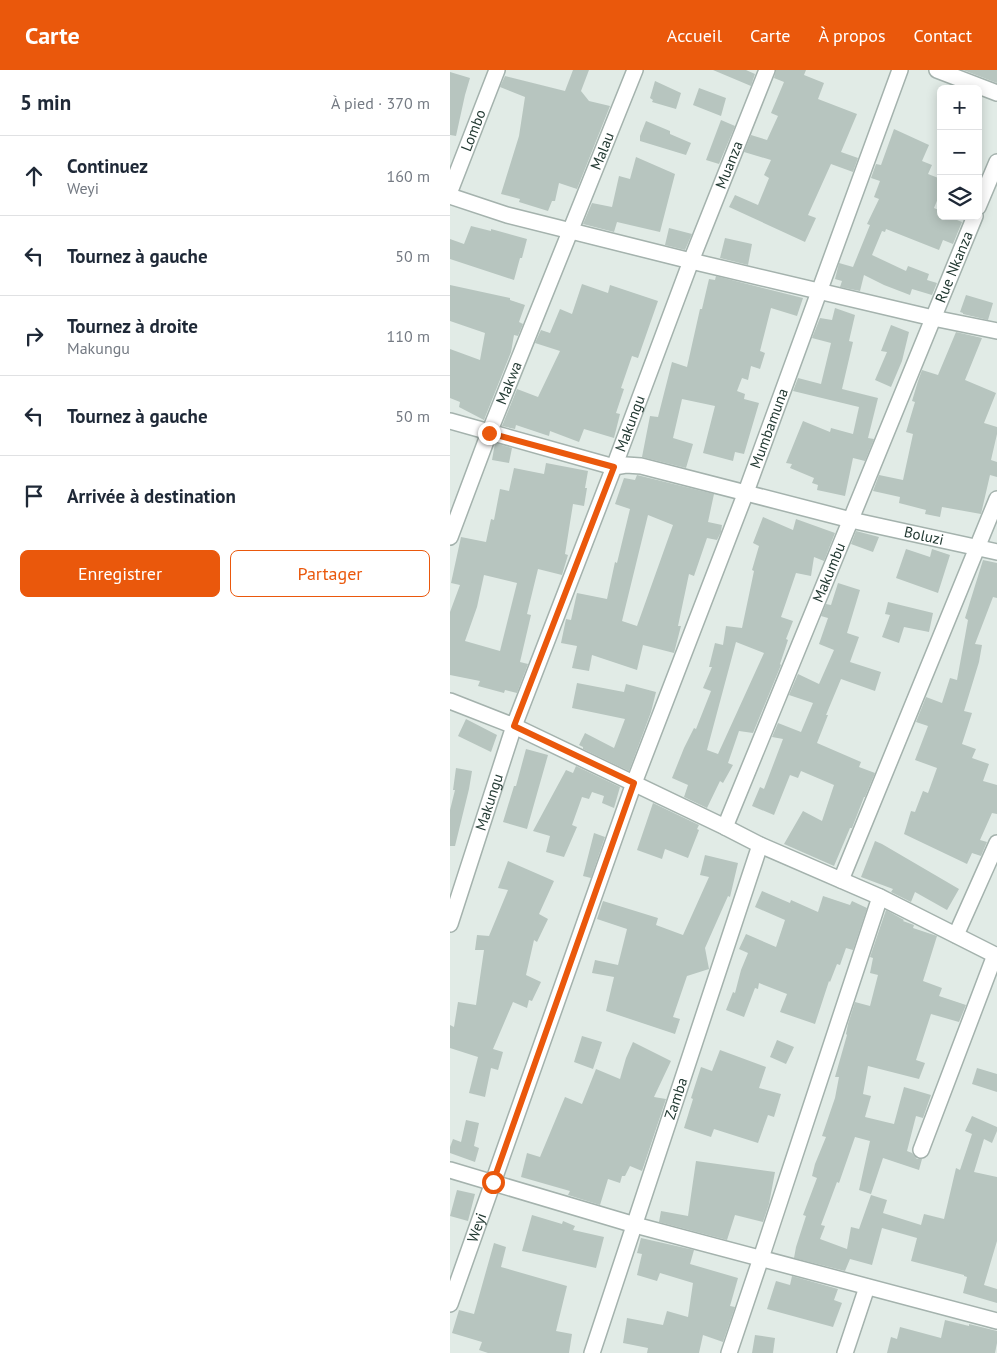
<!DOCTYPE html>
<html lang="fr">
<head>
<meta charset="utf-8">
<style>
  :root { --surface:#fff; --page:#f6f6f7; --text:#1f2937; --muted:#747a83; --line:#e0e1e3; --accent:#ea580c }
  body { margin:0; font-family:"PT Sans",sans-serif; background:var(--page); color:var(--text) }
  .controls { position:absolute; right:15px; top:15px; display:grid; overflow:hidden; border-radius:8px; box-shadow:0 2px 12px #0003 }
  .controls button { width:45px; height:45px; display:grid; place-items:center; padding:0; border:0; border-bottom:1px solid var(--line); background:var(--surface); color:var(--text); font:25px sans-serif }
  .stop { position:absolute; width:15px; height:15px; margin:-11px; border:4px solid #ea580c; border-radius:50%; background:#fff }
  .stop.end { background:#ea580c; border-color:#fff; box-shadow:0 1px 5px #0008 }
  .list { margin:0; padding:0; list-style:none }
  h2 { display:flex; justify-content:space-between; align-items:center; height:65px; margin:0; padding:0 20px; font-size:21px }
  h2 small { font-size:16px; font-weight:400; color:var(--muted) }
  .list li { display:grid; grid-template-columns:32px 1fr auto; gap:15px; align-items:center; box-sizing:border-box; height:80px; padding:0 20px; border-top:1px solid var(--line) }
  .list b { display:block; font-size:19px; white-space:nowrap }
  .list p { margin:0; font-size:16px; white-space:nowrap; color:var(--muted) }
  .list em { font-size:16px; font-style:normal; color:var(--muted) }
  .actions { display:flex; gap:10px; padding:15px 20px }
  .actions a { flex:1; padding:11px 0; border:1px solid var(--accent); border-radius:8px; text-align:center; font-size:18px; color:var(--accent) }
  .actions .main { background:var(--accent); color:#fff }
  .icon { flex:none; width:28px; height:28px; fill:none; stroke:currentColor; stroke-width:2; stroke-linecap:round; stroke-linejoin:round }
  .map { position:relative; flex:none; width:547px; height:1283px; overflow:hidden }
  header { display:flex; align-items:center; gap:30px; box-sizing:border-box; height:70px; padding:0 25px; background:var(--accent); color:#fff }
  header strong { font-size:24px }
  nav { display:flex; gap:28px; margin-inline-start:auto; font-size:18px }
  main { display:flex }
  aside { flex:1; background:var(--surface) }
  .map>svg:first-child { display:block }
  .building { fill:#b7c5bf; fill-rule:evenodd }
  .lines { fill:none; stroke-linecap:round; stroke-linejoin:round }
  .minor-casing { stroke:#a4b2ad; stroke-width:18 }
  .minor { stroke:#fff; stroke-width:15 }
  .route { stroke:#ea580c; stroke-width:6 }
  .labels { text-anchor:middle; stroke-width:5; stroke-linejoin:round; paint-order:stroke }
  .street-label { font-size:15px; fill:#233a33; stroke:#f1f7f4 }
</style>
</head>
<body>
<header>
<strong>Carte</strong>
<nav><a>Accueil</a><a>Carte</a><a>À propos</a><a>Contact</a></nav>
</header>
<main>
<aside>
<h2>5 min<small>À pied · 370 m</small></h2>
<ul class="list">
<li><svg class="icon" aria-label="ahead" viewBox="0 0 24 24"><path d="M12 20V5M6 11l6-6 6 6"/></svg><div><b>Continuez</b><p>Weyi</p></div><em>160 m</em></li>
<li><svg class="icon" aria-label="left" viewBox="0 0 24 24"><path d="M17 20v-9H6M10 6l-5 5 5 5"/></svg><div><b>Tournez à gauche</b></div><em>50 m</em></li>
<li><svg class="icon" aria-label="right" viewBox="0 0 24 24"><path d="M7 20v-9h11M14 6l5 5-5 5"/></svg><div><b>Tournez à droite</b><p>Makungu</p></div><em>110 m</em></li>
<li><svg class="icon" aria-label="left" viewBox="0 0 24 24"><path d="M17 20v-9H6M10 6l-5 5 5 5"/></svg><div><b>Tournez à gauche</b></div><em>50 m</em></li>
<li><svg class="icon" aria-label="arrive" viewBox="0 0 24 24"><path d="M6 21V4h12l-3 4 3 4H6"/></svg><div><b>Arrivée à destination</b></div></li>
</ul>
<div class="actions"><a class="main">Enregistrer</a><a>Partager</a></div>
</aside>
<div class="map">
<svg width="547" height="1283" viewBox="0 0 547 1283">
  <rect width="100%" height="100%" fill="#e1ebe6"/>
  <path class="building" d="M123,0h16l-8,21 8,10 21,5 -33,83 -18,-6 -4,18h-3l-4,10 -29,-9 1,-3 -19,-5 18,-58 6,-39 -25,-10 5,-11 60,15z
    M263,0h33l9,4 -4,12z
    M326,0h30l-2,5 20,8 -6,16 39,15 -16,38 17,6 -5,14 -22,-8 -23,51 8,3 -11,24 -76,-35 6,-12 23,10 11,-27 -5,-3 7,-15 -27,-8 7,-17 16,5 11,-24 -7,-3 13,-31 -10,-4z
    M513,0h34v13z
    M0,2l20,6 -5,17 -9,41 -6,-1z
    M205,11l26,12 -5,16 -24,-7 1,-2 -3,-2z
    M249,18l27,10 -5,18 -28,-11z
    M271,50l14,6 -16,38 -13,-4z
    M196,51l24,10v3l21,9 -5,12 -46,-14v-5z
    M444,59l35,16 -7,16 10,4 -4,9 13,5v12l-7,17 7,3v5h6l15,6 -9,22 -10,-4 -4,10 -53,-21 -1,3 -3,-1 -10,24 34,16 2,-5 21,8 -2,6 10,3 -5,12 -20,-6 -2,6 -26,-10 -20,-10 -4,16 -20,-4 2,-6 -7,-2 4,-16 14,4 17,-42 -3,-1 12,-25 -5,-2 6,-16 -9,-3 5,-14 5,1z
    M186,87l39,17 -15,58 -43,-10 -3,10 -31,-8 9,-21 20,4 7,-31 11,3z
    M21,156l20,5v-2l36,10 -5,19h-2l-6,22 -64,-21v-20l14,5z
    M219,158l23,6 -7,16 -20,-5z
    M275,168l27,6 -4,21 -28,-7z
    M266,206l87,22 -6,18 -26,-8 -11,43 5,2 -5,16 -9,-3 -3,14 -6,-2 -5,13 8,3 -1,5 15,4 -15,51 -9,-2 -2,9 -30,-8 12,-47 -33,-7 -9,39 20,6 -7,24 -44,-11 8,-41 8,1 14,-55 15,5 13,-58h2l7,-30 6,1z
    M132,214l26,9 2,-8 48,16 -20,57 -6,-2 -11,32 3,1 -8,24 4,1 -6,24 -30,-9 -5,13 -29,-11 -1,5 -33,-11 -1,4 -13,-3 15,-37 21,8 22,-46 -25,-8 6,-13 9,3 10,-24 12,5z
    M0,215l60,13v2l15,5 -6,17 4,2 -5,12 -4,-1 -3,17 -27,68 -25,-13 1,-5 -10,-4v-49l30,11 5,-27 -35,-12z
    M516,225l27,8 -5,17 -25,-6v-1l-3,-1z
    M385,238l20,7 -6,26 4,1 -11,47 36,9 -10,40 6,1 -9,22 -12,-3 -8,38 -28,-6 1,-5 -6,-2 2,-5 -24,-10 2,-4 -6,-1 17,-42 27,11 1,-4 22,6 6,-27 -66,-16 5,-13 23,6 10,-41 -19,-5 8,-20 12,2z
    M441,255l18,7 -7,29 -11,26 -16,-7 12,-28 -6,-1z
    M506,262l26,6 -17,42 31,13 -12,30 13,4v7l-6,26 6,2v15l-7,-2 -9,39 -39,-7 -2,10 -15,-3 1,-4 -27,-7 1,-6 -27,-6 6,-16 24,5 10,-46 -7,-2 9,-30 -3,-1 6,-20 4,-11 16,5z
    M45,373l17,5 -3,15 -17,-3z
    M96,393l42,8 -3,17h2l-3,18 -11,-2 -8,50 3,1 -6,20 -24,-6 -11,45 4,1 -11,47 8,2 -11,29 -12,-3 -1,3 -26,-7 2,-5 -30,-6v-63l10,-27 -9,-2 10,-46 25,5 5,-23 3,1 6,-31 9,2 5,-23 30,6zM34,505l33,8 -17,68 -35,-10 12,-34z
    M187,405l77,19 -6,28 14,3 -1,7 -4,8 -10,-2 -13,38 -5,-2 -11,52h3l-7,27 -31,-8 -6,25 -45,-15 -3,16 -17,-3 5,-22 -16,-3 5,-24 5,1 6,-27 30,6 8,-37 2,1 13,-54 -15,-5 9,-26 11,2zM198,445l25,10 -36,101 -15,-5z
    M313,447l30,13 3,-11 39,14 -11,28 -10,-4 -3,19 -15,-3 -15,44 12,4 -7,18 2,1 -8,24 1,1 -28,68 -14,-2 -11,32 5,2 -10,18 -3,-2 -13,27 -23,-11 4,-12 -16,-7 12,-30 10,-20 2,1 15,-38 -8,-3 9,-21h-3l6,-24 8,2 3,-19 16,2 12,-57 -2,-1 7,-24 -6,-3zM286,572l28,11 -46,101 -11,-4z
    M406,461l23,6 -6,15 -22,-8z
    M456,479l24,8 2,-8 18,6 -12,38 -42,-15z
    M533,490l14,3v35l-4,-1 -18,47 7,1 -3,17 -15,49 8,2 -10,31 14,5 -4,9 17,6 -6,17 14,4v29l-5,-1 -12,27 7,2 -6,14 -9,-3 -5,11 -63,-30 7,-23 4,1 8,-21 5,2 9,-25 -22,-8 13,-34 -12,-4 10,-25 16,6 8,-25 7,2 11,-60 -3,-2z
    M388,513l22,7 -13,43 12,4 -9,25 31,10 -6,19 -34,-12 -15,36h2l-11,28 44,19 -2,5 16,6 -10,24h-1l-12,31h-2l-16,38 -50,-22 19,-33 19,10 12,-36 -33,-14 -3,7 -8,-3 -16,40 -22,-9 8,-19 4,2 19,-50 -11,-2 6,-14 23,9 12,-29 -24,-8 9,-21 21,10 15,-34 -15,-6 9,-26 -7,-2 5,-12 5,1z
    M438,532l45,11 -4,19 -25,-5 -5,16 -17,-6 8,-22 -5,-1z
    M127,613l47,9 2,-8 30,8 -5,20 -22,59 -46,-22v-2l-4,-2 6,-12 29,15 11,-29 -53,-11z
    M16,649l31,16 -6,17 -33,-16z
    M76,679l22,6 -21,74 -24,-7 11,-36h2z
    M126,696l44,21 -6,21 -12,-5 2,-7 -12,-4 -3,7 -7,-2 -10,28 5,2 -13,30 -18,-5 4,-16 -17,-5 33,-61 7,3z
    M6,698l16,3 -3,18 -14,57h-5v-36l5,-20h-2z
    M203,733l46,22 -2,4 2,1 -11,28 -23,-9 -3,10 -25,-9z
    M144,763l11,4 -14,41 -8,-2z
    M425,771l7,3 77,45 -12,21 -32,-18 -4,10 -20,-10 2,-3 -32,-12z
    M255,785l33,8 -8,34 -2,-1 -23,52 4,21 -22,7 -14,41 7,2 -5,15 -69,-23 8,-34 -22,-4 3,-13 23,5 9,-36 -30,-10 6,-18 55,17 -2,7 27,10 26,-58 -9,-2z
    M58,791l46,20 -15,33 9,5 -11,23 -3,-2 -8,35 15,7 -9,19 -3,-1 -2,8 -14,-6 -20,47 10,3 -5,18 -7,-2 -6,29 -16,-4 9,-36 -28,-9v-23l4,2 4,-25 18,3 8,-55h-9l2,-15 12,1 19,-46 -10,-2z
    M312,821l28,12 1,-3 27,12 5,-16 27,9 2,-4 15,7 -14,42 -7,-2 -6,17 -3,-1 -7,18 -1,-1 -14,43 -35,-12 7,-18 -28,-11 -1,6 -3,-1 -11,29 -18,-7 7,-18 2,1 6,-23 7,-17 -9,-4 7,-15 30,13 9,-27 -30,-13z
    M436,840l18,10 -1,1 11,4 -1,3 24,8 -14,45 19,7 -3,8 27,9 -7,17 -28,-8 -15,46 9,3 -6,16 -51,-13 -5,28 8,2 -6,21 29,7 10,-37 27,8 -8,23 -7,-2 -9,35 5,2 5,6h5l-3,11 -36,-12 -12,36 -12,-4 11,-49 -15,-4 -16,46 -2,-1 -16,43 4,1 -5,13 27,10 4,-22 8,2 12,-34 16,5 -4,13 38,12 3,-11 20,5 12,-51 4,2 12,-36 -7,-3 7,-15 25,11v4l-5,12 -8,-4 -10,33 23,5v64l-13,44 13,4v14l-34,-10 4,-16 -3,-1v-1l-53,-14 6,-23 -35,-10 -10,37 -22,-6 -5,12 -51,-13 2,-11 10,-31 -3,-1 14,-37 -5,-2 3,-12 11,-27 -4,-1 13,-38 4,-21h-4l12,-42 -1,-1 2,-10 7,-22 15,4 8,-31 -8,-2 3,-15 -3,-1z
    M132,966l20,6 -9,27 -19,-7z
    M327,970l17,7 -8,17 -16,-7z
    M183,972l38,19 -17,36 12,2 -24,72 -12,-5 -5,10h-3l-2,7 -12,-4 -8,26 -32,-10 2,-4 -49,-14 6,-24 13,4 25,-60 17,7 14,-35 24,10 6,-21z
    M270,980l46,17 -7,21 22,6 -7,23 -6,-2 -10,28 -44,-14 -3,8 -27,-9 9,-29 -2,-1 10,-31 11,4z
    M527,998l20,6v18l-25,-8z
    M16,1050l13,3 -5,23 5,2 -4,14 -25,-9v-6l3,-8 8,3z
    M246,1091l79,11 -6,32 -6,18 -28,-7 -8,25 -68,-18 2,-11 27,5z
    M7,1120l18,4 -7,27 -18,-5z
    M82,1145l30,9 1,-3 12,5 -2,4 31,7 -8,31 -74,-17z
    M191,1168l53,12 -4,14 48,14 -8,28 5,1 -12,35 -20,-7 -4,18h-52l1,-5 -25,-5 4,-25 36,7 4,-14 21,6 5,-34 -33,-10 -3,8 -20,-6 5,-21 -5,-1z
    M44,1173l12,4 -5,20 66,19 -11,45 16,3 -3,19h-81l-9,-3 3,-8 -30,-9 7,-23 15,4z
    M342,1206l46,13 -4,11 8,3 -9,24 -66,-18 9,-28 14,4z
    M495,1250l24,6v-2l28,7v12l-2,10h-108l4,-16 6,2 3,-12 41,11z
    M305,1265l20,3 -2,15h-21z"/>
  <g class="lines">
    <defs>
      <g id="minor">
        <path d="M487,0l60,23"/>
        <path id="s1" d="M0,121l47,-121"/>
        <path d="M0,126l57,19 184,46 242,57 64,13"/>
        <path d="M528,137l19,-45"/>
        <path id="s2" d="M0,351l164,46 12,-2 15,1 210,54 146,32"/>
        <path id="s3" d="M0,467l39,-104 146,-363"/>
        <path d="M0,631l64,25 211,101 35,18 120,52 117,59"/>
        <path id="s4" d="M275,757l250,-611"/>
        <path d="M391,810l156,-381"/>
        <path id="s5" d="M0,854l64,-198 100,-259 77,-206 76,-191"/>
        <path d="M506,865l41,-92"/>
        <path d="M471,1080l74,-195"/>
        <path d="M0,1100l185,55 362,96"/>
        <path id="s6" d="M0,1234l184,-521 112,-291 154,-422"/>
        <path id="s7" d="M142,1283l168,-508"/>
        <path d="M279,1283l32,-95 119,-361"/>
        <path d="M395,1283l22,-66"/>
      </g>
    </defs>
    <use href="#minor" class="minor-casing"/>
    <use href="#minor" class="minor"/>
  </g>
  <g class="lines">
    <path class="route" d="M39,363l125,34 -100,259 120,57 -141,399"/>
  </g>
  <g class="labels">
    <g class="street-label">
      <text dy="5" stroke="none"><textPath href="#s1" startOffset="65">Lombo</textPath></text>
      <text dy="5" stroke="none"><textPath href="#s3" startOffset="415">Malau</textPath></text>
      <text dy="5" stroke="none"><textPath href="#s5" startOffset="809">Muanza</textPath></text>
      <text dy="5" stroke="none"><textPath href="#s4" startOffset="605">Rue Nkanza</textPath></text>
      <text dy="5" stroke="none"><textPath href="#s3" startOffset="165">Makwa</textPath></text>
      <text dy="5" stroke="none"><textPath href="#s5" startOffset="532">Makungu</textPath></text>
      <text dy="5" stroke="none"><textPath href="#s6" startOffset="932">Mumbamuna</textPath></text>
      <text dy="5" stroke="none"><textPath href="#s2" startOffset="489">Boluzi</textPath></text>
      <text dy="5" stroke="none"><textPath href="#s4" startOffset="275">Makumbu</textPath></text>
      <text dy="5" stroke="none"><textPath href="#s5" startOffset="128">Makungu</textPath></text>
      <text dy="5" stroke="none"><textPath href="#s7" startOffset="268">Zamba</textPath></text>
      <text dy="5" stroke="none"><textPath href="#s6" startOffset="81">Weyi</textPath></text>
    </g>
  </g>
</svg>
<div class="controls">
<button>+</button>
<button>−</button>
<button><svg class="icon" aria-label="layers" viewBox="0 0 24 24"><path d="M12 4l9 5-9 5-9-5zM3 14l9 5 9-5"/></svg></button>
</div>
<div class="stop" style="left:43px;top:1112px"></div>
<div class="stop end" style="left:39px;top:363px"></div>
</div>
</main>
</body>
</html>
